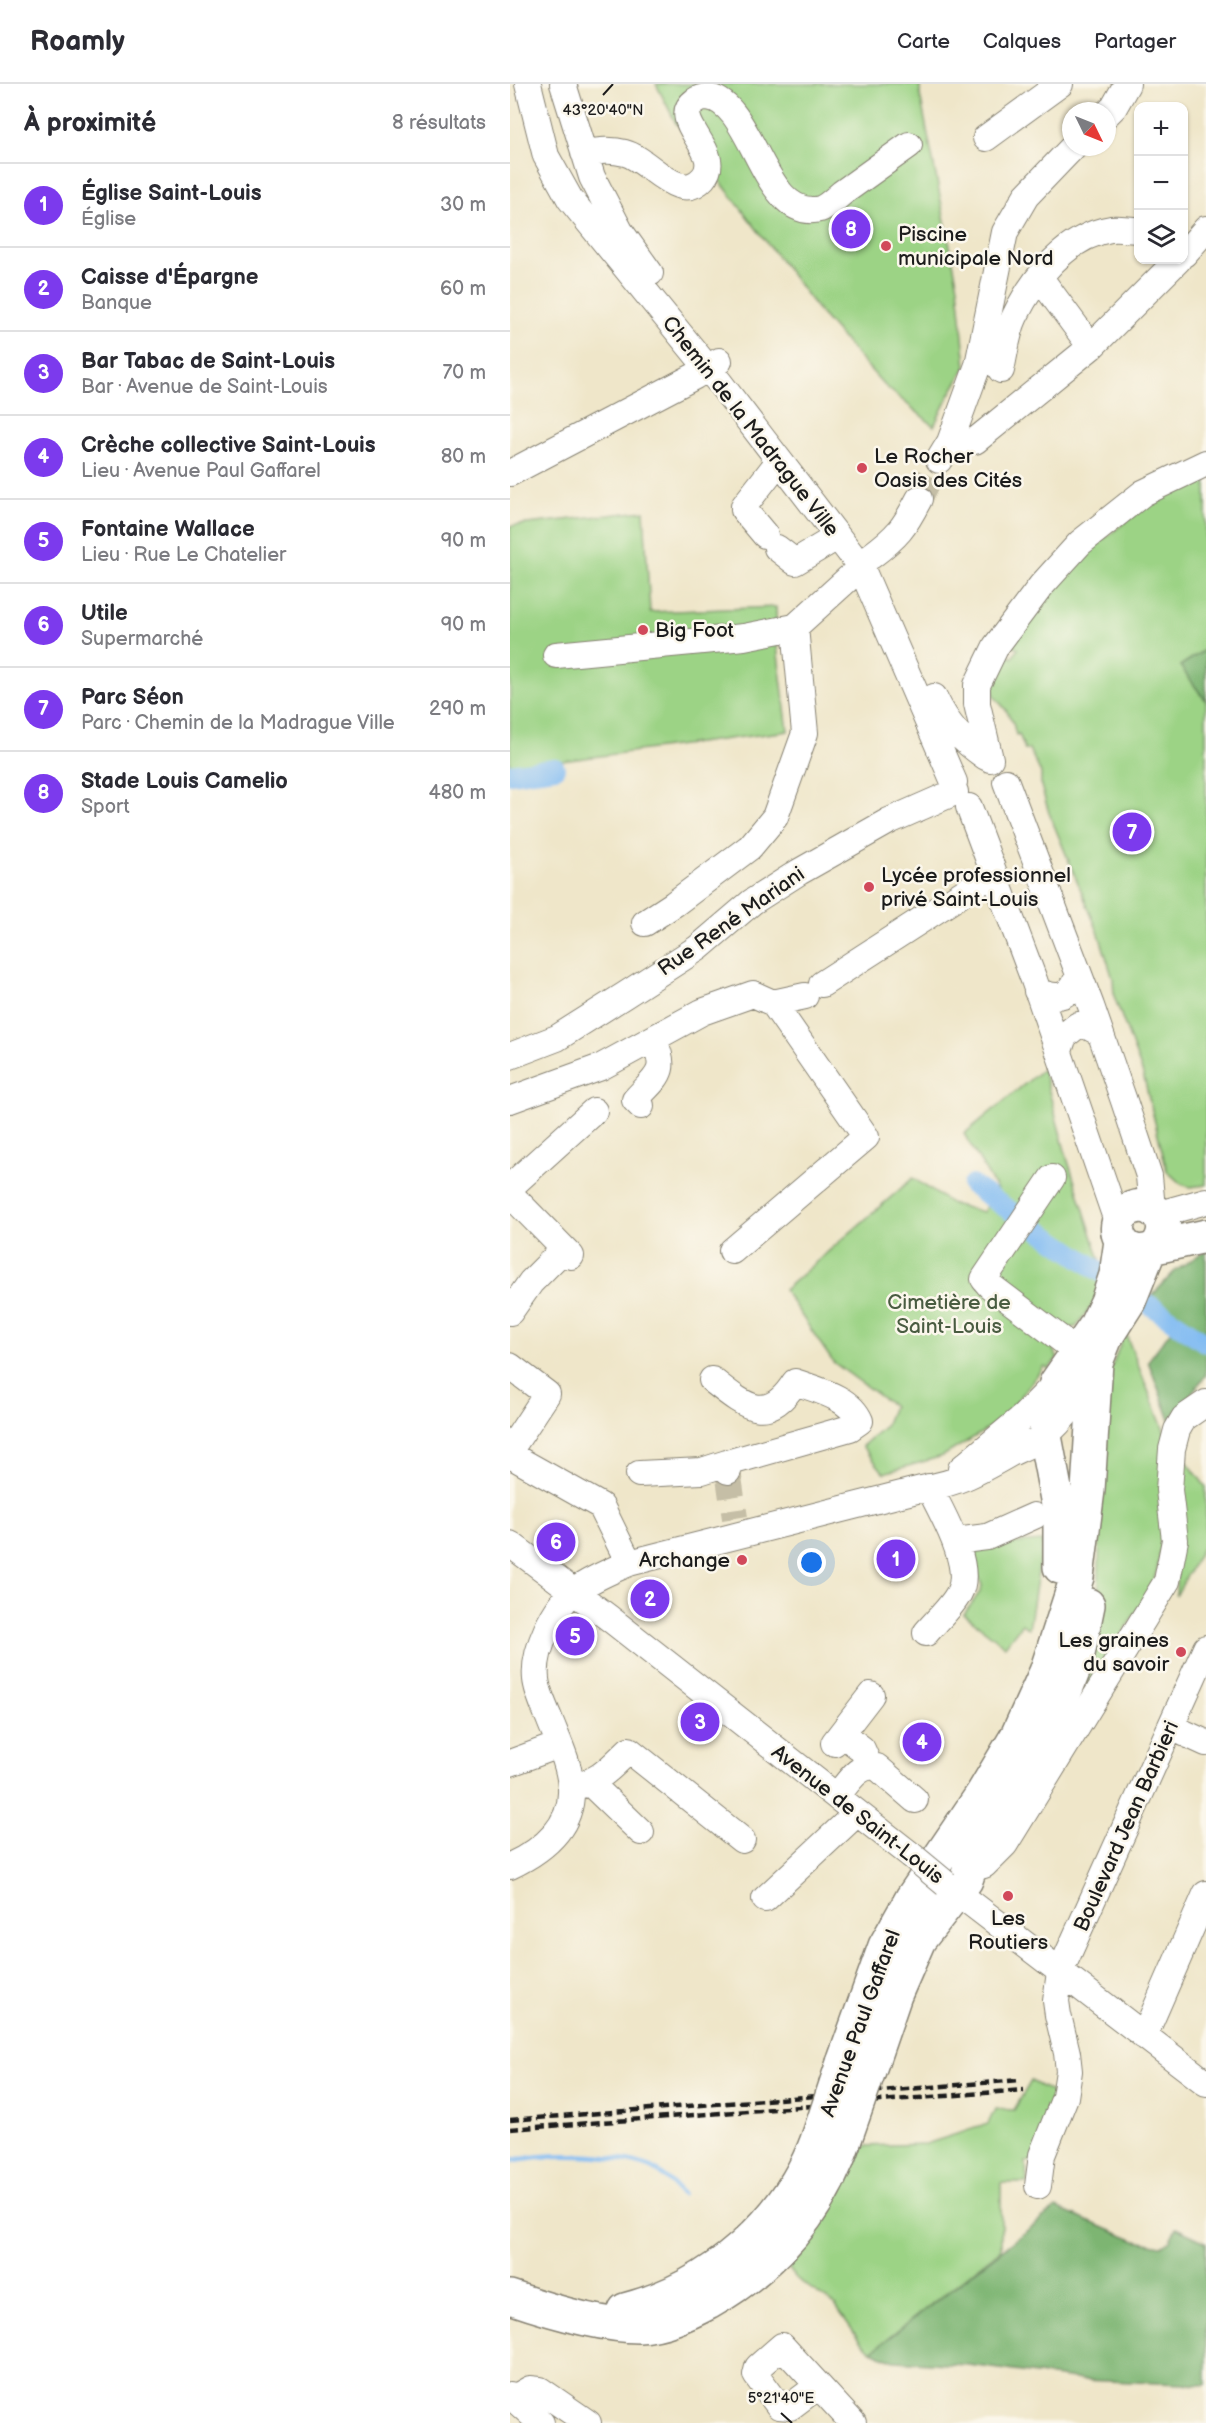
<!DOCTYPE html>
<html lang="fr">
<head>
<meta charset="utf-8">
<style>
  :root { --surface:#fff; --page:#f2f2f3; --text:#2b2b33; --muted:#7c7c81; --line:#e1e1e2; --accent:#7c3aed }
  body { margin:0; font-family:"Balsamiq Sans",sans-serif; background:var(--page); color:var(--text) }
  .controls { position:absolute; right:18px; top:18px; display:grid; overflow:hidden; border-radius:12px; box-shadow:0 2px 4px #0004 }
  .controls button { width:54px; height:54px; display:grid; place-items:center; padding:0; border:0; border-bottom:2px solid var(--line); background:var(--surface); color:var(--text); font:30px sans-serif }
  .compass { position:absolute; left:552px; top:18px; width:54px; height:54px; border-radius:50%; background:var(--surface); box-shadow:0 2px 4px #0004; rotate:133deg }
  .you { position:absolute; left:302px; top:1479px; width:21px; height:21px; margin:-15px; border:4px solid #fff; border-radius:50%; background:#1a73e8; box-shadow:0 0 0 9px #1a73e833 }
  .badge { display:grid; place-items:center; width:39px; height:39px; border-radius:50%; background:var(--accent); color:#fff; font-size:20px; font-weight:700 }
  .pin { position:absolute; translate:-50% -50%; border:3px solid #fff; box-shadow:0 2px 6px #0006 }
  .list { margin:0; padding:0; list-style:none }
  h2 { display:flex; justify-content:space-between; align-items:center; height:78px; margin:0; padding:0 24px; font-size:26px }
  h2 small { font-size:20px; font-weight:400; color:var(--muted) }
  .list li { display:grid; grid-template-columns:39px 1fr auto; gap:18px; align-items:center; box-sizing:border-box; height:84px; padding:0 24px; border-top:2px solid var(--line) }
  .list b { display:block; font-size:22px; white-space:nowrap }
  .list p { margin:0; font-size:20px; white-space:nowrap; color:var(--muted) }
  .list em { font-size:20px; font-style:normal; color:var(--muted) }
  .icon { flex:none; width:33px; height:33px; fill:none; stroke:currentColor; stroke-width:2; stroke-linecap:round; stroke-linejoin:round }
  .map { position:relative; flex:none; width:696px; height:2339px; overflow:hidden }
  header { display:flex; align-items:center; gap:36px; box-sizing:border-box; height:84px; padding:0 30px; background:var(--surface); border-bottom:2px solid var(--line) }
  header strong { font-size:28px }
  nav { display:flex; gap:33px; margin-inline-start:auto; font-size:21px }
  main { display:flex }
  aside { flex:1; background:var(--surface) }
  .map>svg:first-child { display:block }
  .green { fill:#9cd385; stroke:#5c7850; stroke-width:1.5 }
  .forest { fill:#7db572; stroke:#4c6847; stroke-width:1.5 }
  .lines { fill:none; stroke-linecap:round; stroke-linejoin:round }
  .stream { stroke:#81bbf2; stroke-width:5 }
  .canal { stroke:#81bbf2; stroke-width:20 }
  .minor-tunnel { stroke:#c5bea6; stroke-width:26; stroke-dasharray:26 13; stroke-linecap:butt }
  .minor-casing { stroke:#868172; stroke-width:28 }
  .major-casing { stroke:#868172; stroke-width:36 }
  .minor { stroke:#fff; stroke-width:26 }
  .major { stroke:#fff; stroke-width:33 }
  .rail { stroke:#1c1c1c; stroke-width:4.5; stroke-dasharray:9 4.5; stroke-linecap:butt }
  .minor-bridge-casing { stroke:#868172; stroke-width:28; stroke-linecap:butt }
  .major-bridge-casing { stroke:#868172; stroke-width:36; stroke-linecap:butt }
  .minor-bridge { stroke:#fff; stroke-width:26 }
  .major-bridge { stroke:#fff; stroke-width:33 }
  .ticks { fill:none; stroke:#1c1c1c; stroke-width:2 }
  .poi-dot { fill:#d1495b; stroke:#fbf7ec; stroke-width:2 }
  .labels { text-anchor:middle; stroke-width:5; stroke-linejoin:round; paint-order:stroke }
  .poi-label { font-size:21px; fill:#1c1c1c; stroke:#fbf7ec; text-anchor:start }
  .street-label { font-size:21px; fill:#1c1c1c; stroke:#fbf7ec }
  .park-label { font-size:21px; fill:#495c41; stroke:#fbf7ec }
  .ticks-label { font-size:15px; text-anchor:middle; fill:#1c1c1c; stroke:#fbf7ec; stroke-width:5; stroke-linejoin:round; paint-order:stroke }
</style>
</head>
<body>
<header>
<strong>Roamly</strong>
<nav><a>Carte</a><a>Calques</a><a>Partager</a></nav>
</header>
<main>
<aside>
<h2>À proximité<small>8 résultats</small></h2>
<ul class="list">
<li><span class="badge">1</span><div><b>Église Saint-Louis</b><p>Église</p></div><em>30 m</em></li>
<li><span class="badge">2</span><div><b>Caisse d'Épargne</b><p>Banque</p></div><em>60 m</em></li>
<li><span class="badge">3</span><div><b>Bar Tabac de Saint-Louis</b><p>Bar · Avenue de Saint-Louis</p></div><em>70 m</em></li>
<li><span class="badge">4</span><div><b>Crèche collective Saint-Louis</b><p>Lieu · Avenue Paul Gaffarel</p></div><em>80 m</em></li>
<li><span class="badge">5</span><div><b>Fontaine Wallace</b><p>Lieu · Rue Le Chatelier</p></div><em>90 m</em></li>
<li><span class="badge">6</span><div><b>Utile</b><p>Supermarché</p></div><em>90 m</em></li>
<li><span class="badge">7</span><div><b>Parc Séon</b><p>Parc · Chemin de la Madrague Ville</p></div><em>290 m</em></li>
<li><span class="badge">8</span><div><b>Stade Louis Camelio</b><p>Sport</p></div><em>480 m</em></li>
</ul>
</aside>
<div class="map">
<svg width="696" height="2339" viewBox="0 0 696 2339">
  <rect width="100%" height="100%" fill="#fbf7ec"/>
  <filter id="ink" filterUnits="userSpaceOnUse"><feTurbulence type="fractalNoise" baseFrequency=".0167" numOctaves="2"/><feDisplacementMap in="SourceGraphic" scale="12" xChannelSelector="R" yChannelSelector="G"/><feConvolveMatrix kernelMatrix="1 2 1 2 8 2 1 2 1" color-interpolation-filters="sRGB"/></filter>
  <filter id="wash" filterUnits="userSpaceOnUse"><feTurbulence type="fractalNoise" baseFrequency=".008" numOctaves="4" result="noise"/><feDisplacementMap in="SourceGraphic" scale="24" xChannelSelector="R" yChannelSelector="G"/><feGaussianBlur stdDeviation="1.35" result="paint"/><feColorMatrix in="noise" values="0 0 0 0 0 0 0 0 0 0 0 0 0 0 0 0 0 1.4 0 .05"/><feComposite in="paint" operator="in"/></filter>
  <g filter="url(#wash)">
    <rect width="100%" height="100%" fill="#efe6c9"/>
    <path class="green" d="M146,0h264v11l38,192 8,80 -19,32 -13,27 -50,-41 -62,-70 -146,-192z
      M696,389v176l-26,17 26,35v484l-16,2 -9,-3 -14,-13 -24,-97 -29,-78 -1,-17 -14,-45 -50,-121 -8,-27v-13l-12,-24 -4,1 -6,-16 -3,1 -3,-12 -7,-13 -12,-14 -1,-9 14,-33 5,4 6,-9 -9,-6 50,-69 92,-72z
      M134,427l6,101 126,-5 1,40 11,84 -278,37v-242z
      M533,985l24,89 36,111 2,20 -29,38 -9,1 -15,16 2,8 4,5 -9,12 -5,-3 -25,33 -16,18 -17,13 -43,26 -59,17 -22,-27 23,-20 8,-20 -60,-44 -49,-72 129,-112 39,26 31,8 14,-22 -33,-56z
      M615,1248l41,104 -2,92 -7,43 -9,21 -92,151 42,-127 3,-162 8,-80z
      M670,1368l26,35v54l-30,55z
      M533,1457l-14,88 -7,-5 -17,22 -41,-32 16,-22 2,-6 -13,-40z
      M521,1997l28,15 -26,66h-7l1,21h-26v66l-129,102 -12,-10 -25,-36 -41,-28 -11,-20 65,-99 15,-12 63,-2 62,-20 7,-15 19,1z"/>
    <path class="forest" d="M696,565v52l-26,-35z
      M696,1166v125l-36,45 -22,-59 30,-40 -30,-21 26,-28z
      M546,2124l80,33 25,5 9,-6 6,-12 30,14v143l-124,-5 -114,-15 -74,-4 -22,-10z"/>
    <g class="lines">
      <path class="stream" d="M0,2077c37,-8 105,-8 140,6 13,5 22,17 32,27"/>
      <path class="canal" d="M0,690l45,-6
        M462,1101l234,158"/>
    </g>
  </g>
  <g filter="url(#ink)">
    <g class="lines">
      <path class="minor-tunnel" d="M409,415l20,-39
        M218,1387l7,47"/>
      <defs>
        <path id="minor" d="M18,0l18,72 24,43 149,183 142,185 93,215
          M53,0l29,93 28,54 30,42
          M597,30l7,-7 13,-23
          M476,54l74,-54
          M74,69c14,-2 27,-4 41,0 24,6 54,52 78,25 23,-26 -36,-57 -8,-77 4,-3 8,-4 12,-4 46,3 56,126 113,112 7,-2 16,-11 22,-16 22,-16 45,-32 67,-48
          M674,170l22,-25
          M530,194l51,69
          M491,286c4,-17 6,-38 14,-54 18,-37 52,-80 96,-87 8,-1 19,1 27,1
          M440,358l25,-1 116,-94 87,-87
          M429,376l11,-18 28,-77 27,-133 21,-36 47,-49
          M0,389l185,-97 24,-15
          M255,451l-21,-25v-4l35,-45
          M267,464l18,14 42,-25
          M361,472c27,-20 33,-28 48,-57
          M46,571l188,-18 51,-10 66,-60
          M424,613c14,29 26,42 52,60
          M480,675l-13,-55v-19l19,-39 45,-60 39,-43 63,-50 63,-30
          M496,698l85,224 33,95 25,75 3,33
          M459,723l65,173 84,244
          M135,839l29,-19 76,-57 25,-30 30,-84 -10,-106
          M312,900l172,-111
          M527,907c22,9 32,7 42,-16
          M549,967l5,-15 14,-11 9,1 13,7
          M0,972l47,-18 68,-43 73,-47 54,-46 47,-30 90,-51 66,-29
          M0,1016l91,-33 101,-55 51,-18 20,9 32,-7
          M131,1022l-6,-6c23,-25 34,-28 18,-61
          M542,1094l-68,101 5,6 89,67
          M0,1103l84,-76
          M0,1110l61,62
          M649,1130l47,-13
          M222,1167l134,-114 -93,-134
          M0,1228l21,-30 33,-33
          M0,1282l37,28 -37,56
          M202,1296c33,26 55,46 83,2 22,8 55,15 65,39l-10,7 -123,35
          M0,1371l91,51 28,57
          M451,1385l62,-52 33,-34
          M129,1390l63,-3 25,-8 1,8
          M445,1457l32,-4 47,-21
          M0,1460l99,74 302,237
          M416,1549c10,-12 26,-26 33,-40 15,-27 -18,-81 -30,-106
          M661,1643l35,16
          M332,1650l20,15 7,16
          M324,1659l37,-48
          M0,1679l49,-18
          M80,1699l51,49
          M61,1704c29,-7 37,-18 58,-38l113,90
          M327,1712c11,-13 21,-33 40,-29l38,33
          M0,1782c32,-15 63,-39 61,-78 -1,-24 -14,-49 -22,-70 -5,-12 -12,-27 -13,-39 -3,-28 18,-73 40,-89 17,-12 35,-19 53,-27l292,-74c38,-6 57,-17 90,-36 11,-5 23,-10 33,-17 22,-16 37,-44 49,-68
          M459,1785l15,-4 21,-21 162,-263 8,-41 -6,-50 3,-41 5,-19 7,-12 22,-15
          M436,1800l260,199
          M255,1815l92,-86
          M634,1952l62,-142
          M528,2102l4,-31 23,-58 4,-26 -2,-18 -9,-38 -2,-14 4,-29 146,-324
          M308,2302l-28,21 -11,-1 -23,-31 2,-8 24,-21 71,77
          M0,2311l31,28
          M4,2314l16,-9 10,1 48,33"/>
        <path id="major" d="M646,1163c9,-11 12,-27 -2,-36 -6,-5 -14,-6 -22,-3 -30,12 -9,58 24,39l50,-11
          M550,1483v-52l-15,-79 11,-53 39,-56 12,-25 9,-27 5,-34
          M363,1975l22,-64 24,-55 47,-60 12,-35 50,-76 29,-57 19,-48 12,-59
          M333,1979l42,-117 27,-48 71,-105 34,-57 29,-64 31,-95 11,-87 8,-128 10,-25 23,-36 20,-50
          M0,2213c35,12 92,29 129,29 24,-1 48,-12 69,-23 66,-37 113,-91 137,-164
          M115,2226c87,-23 162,-88 193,-172"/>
      </defs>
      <use href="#minor" class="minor-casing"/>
      <use href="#major" class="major-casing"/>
      <use href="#minor" class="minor"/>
      <use href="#major" class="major"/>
      <path class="rail" d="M0,2036l511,-40
        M0,2045l514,-39"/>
      <defs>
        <path id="minor-bridge" d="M401,1771l35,29"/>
        <path id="major-bridge" d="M308,2054l25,-75
          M335,2055l28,-80"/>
      </defs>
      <use href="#minor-bridge" class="minor-bridge-casing"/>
      <use href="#major-bridge" class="major-bridge-casing"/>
      <use href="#minor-bridge" class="minor-bridge"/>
      <use href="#major-bridge" class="major-bridge"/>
    </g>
  </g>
  <path class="ticks" d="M93,11l10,-11M271,2329l11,10"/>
  <g class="poi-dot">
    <circle cx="376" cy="162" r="6"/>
    <circle cx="352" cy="384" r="6"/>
    <circle cx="133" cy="546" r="6"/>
    <circle cx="359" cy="803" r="6"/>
    <circle cx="232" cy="1476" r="6"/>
    <circle cx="671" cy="1568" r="6"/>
    <circle cx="498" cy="1812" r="6"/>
  </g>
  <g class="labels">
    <g class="poi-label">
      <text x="388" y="157">Piscine<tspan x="388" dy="24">municipale Nord</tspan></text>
      <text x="364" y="379">Le Rocher<tspan x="364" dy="24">Oasis des Cités</tspan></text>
      <text x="145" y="553">Big Foot</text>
      <text x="371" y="798">Lycée professionnel<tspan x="371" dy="24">privé Saint-Louis</tspan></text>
      <text x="220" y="1483" text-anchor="end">Archange</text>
      <text x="659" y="1563" text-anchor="end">Les graines<tspan x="659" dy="24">du savoir</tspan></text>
      <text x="498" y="1841" text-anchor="middle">Les<tspan x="498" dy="24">Routiers</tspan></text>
    </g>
    <g class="street-label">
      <text transform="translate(241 342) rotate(52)" y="7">Chemin de la Madrague Ville</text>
      <text transform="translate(221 837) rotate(-35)" y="7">Rue René Mariani</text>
      <text transform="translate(348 1730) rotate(38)" y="7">Avenue de Saint-Louis</text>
      <text transform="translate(616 1742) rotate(-66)" y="7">Boulevard Jean Barbieri</text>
      <text transform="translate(350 1939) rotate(-70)" y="7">Avenue Paul Gaffarel</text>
    </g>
    <g class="park-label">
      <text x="439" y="1225">Cimetière de<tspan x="439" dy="24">Saint-Louis</tspan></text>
    </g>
  </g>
  <g class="ticks-label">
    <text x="93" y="31">43°20'40"N</text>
    <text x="271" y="2319">5°21'40"E</text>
  </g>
</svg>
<div class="controls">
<button>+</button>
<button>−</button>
<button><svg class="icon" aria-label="layers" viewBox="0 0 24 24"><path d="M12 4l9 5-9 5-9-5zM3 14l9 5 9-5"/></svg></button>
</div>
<svg class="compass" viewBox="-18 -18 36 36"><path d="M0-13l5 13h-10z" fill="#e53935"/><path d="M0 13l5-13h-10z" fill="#7c7c81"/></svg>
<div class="you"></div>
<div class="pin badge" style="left:386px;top:1475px">1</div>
<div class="pin badge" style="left:140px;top:1515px">2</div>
<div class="pin badge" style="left:190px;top:1638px">3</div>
<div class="pin badge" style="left:412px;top:1658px">4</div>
<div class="pin badge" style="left:65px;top:1552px">5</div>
<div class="pin badge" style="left:46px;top:1458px">6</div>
<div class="pin badge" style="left:622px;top:748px">7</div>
<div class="pin badge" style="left:341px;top:145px">8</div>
</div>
</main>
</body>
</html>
